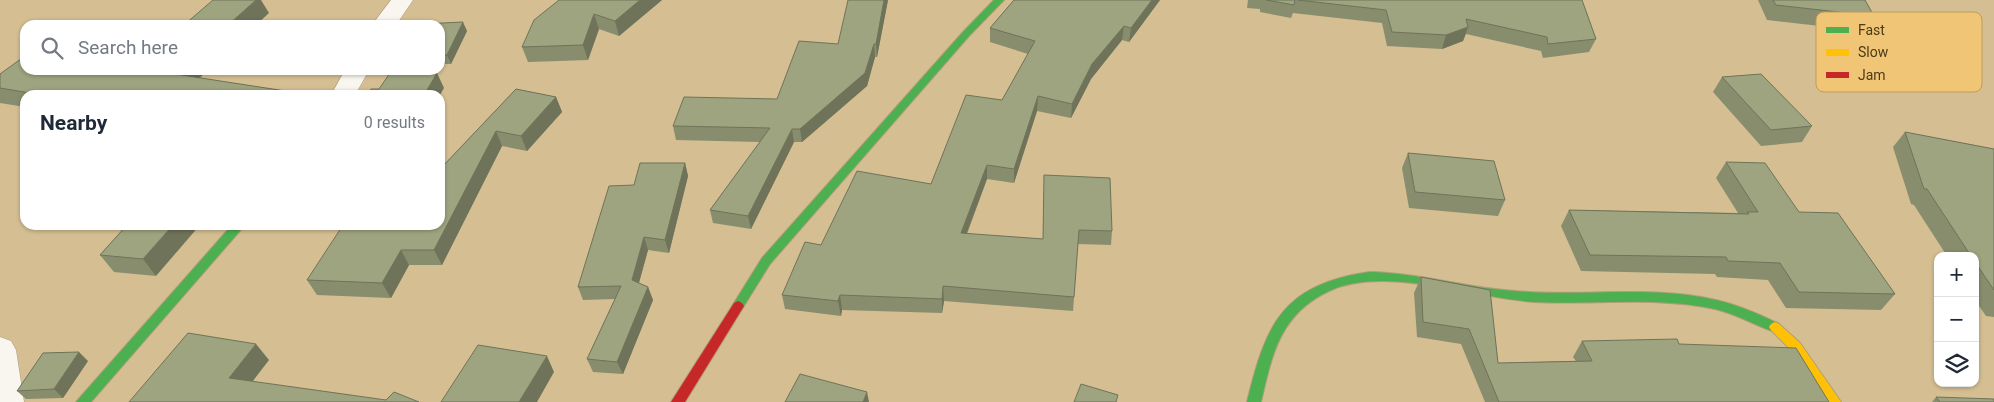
<!DOCTYPE html>
<html lang="en">
<head>
<meta charset="utf-8">
<style>
  :root { --surface:#fff; --page:#f2f2f3; --text:#1f2937; --muted:#747a83; --line:#e0e1e3 }
  body { margin:0; font-family:Roboto,sans-serif; background:var(--page); color:var(--text) }
  .controls { position:absolute; right:15px; bottom:15px; display:grid; overflow:hidden; border-radius:10px; box-shadow:0 1px 4px #0004 }
  .controls button { width:45px; height:45px; display:grid; place-items:center; padding:0; border:0; border-bottom:1px solid var(--line); background:var(--surface); color:var(--text); font:25px sans-serif }
  .list { margin:0; padding:0; list-style:none }
  h2 { display:flex; justify-content:space-between; align-items:center; height:65px; margin:0; padding:0 20px; font-size:21px }
  h2 small { font-size:16px; font-weight:400; color:var(--muted) }
  .icon { flex:none; width:28px; height:28px; fill:none; stroke:currentColor; stroke-width:2; stroke-linecap:round; stroke-linejoin:round }
  .map { position:relative; flex:none; width:1994px; height:402px; overflow:hidden }
  .search { position:absolute; background:var(--surface); box-shadow:0 1px 4px #0004; left:20px; top:20px; width:425px; height:55px; display:flex; align-items:center; gap:12px; box-sizing:border-box; padding:0 18px; border-radius:15px; color:var(--muted); font-size:19px }
  .panel { position:absolute; background:var(--surface); box-shadow:0 1px 4px #0004; left:20px; top:90px; width:425px; height:140px; border-radius:15px }
  .map>svg:first-child { display:block }
  .lines { fill:none; stroke-linecap:round; stroke-linejoin:round }
  .street-casing { stroke:#b09e7a; stroke-width:1 }
  .fast-casing { stroke:#b09e7a; stroke-width:2 }
  .slow-casing { stroke:#b09e7a; stroke-width:2 }
  .jam-casing { stroke:#b09e7a; stroke-width:2 }
  .street { fill:#f9f5ef; fill-rule:evenodd }
  .fast { fill:#4caf50; fill-rule:evenodd }
  .slow { fill:#ffc107; fill-rule:evenodd }
  .jam { fill:#c62828; fill-rule:evenodd }
  .wall { fill:#888d6d }
  .shaded-wall { fill:#6f7359 }
  .building { fill:#9ea47f; stroke:#6f7359 }
  .key { fill:#f0c676; stroke:#be9c5a; stroke-width:1 }
  .key-label { font-size:14px; fill:#4b3a18 }
</style>
</head>
<body>
<div class="map">
<svg width="1994" height="402" viewBox="0 0 1994 402">
  <rect width="100%" height="100%" fill="#d4be92"/>
  <g class="lines">
    <defs>
      <path id="street" d="M391,0h22l-17,25h-24z
        M345,70h24l-14,25h-24z
        M0,337l11,4 5,9 8,52h-24z"/>
      <path id="fast" d="M994,0h10l-35,36 -199,228 -28,45h-8l-2,-3 2,-3 28,-45 201,-226z
        M232,225h13l-154,177h-15z
        M1369,272c50,1 97,16 146,19 66,6 136,-6 201,9 22,5 43,14 63,24l2,3 -2,3 -4,2c-21,-7 -38,-18 -60,-23 -59,-13 -121,-4 -181,-7 -62,-4 -148,-37 -205,-11 -49,23 -57,63 -68,111h-14c19,-78 35,-117 122,-130z"/>
      <path id="slow" d="M1775,322l4,2 21,19 41,59h-14l-35,-51 -21,-21 -2,-3 2,-3z"/>
      <path id="jam" d="M738,301l4,2 2,3 -59,96h-14l63,-99z"/>
    </defs>
    <use href="#street" class="street-casing"/>
    <use href="#fast" class="fast-casing"/>
    <use href="#slow" class="slow-casing"/>
    <use href="#jam" class="jam-casing"/>
    <use href="#street" class="street"/>
    <use href="#fast" class="fast"/>
    <use href="#slow" class="slow"/>
    <use href="#jam" class="jam"/>
  </g>
  <path class="wall" d="M559,0h103l-43,36 -20,-7 -11,31 -60,2 -6,-15z
    M888,0l-11,57h-2l-8,29 -65,56h-8l-43,87 -38,-6 -3,-13 50,-68 -84,-2 -3,-14 104,-27z
    M1014,0h146l-31,42 -7,-2 -31,39 -20,39 -34,-7 -23,72 -27,-4 -20,55 76,5 1,-49 68,41 -1,14 -33,-1 -5,67 -129,-10 -2,12 -100,-3 -1,6 -56,-7 -3,-14 39,-50 110,-61 71,-84 26,-46 -38,-12v-14z
    M1248,0h334l14,39 -7,13 -46,6 -2,-7 -75,-17 -3,7 -21,8 -55,-3 -5,-23 -89,-10 -2,5 -31,-6v-3l-13,-1z
    M1758,0h107l9,16 -10,15 -97,-11z
    M440,25l27,6 -16,33h-11z
    M0,74l200,4 92,14 2,3h-269v12l-25,-4z
    M1722,77l90,49 -10,16 -41,4 -48,-54z
    M516,89l40,8 6,15 -35,39 -25,-5 -60,119h-33l-18,33 -74,-3 -10,-15 135,-113z
    M1905,132l89,17v168l-8,-1 -11,-16v-44h-28l-33,-51 -3,-1 -18,-57z
    M1408,153l97,47 -7,16 -89,-8 -7,-40z
    M1726,162l73,50 96,82 -14,16 -95,-2 -18,-28 -51,-3 -2,-3 -134,-3 -20,-45 8,-16 169,3 -22,-35z
    M685,163l3,13 -19,77 -21,-3 -9,33 9,4 5,13 -30,74 -30,-2 -6,-13 28,-60 -32,1 -5,-13 56,-102z
    M127,225l29,51 -42,-4 -14,-17z
    M1421,277l69,13 8,73 78,-2 -3,-4 9,-16 97,3 150,58h-344l-24,-58 -44,-7 -3,-44z
    M88,361l-25,37 -37,1 -9,-8z
    M1936,397l58,5h-62z"/>
  <path class="shaded-wall" d="M256,0h5l8,13 -13,12h-28z
    M640,0h22l-43,36 -4,-15z
    M884,0h4l-11,57 -1,-13z
    M1152,0h8l-31,42 2,-14z
    M594,14l5,15 -11,31 -5,-15z
    M463,22l4,9 -16,33 -4,-9z
    M1124,26l-2,14 -31,39 -20,39 1,-14 20,-40z
    M1468,27l-5,14 -21,8 4,-14z
    M874,44l1,13 -8,29 -65,56 -2,-13z
    M179,70h29l-22,21 -11,-17z
    M437,73l7,15 -4,7h-16z
    M1038,96l-1,15 -23,72v-14z
    M556,97l6,15 -35,39 -6,-15z
    M792,129l2,13 -43,87 -3,-13z
    M496,131l6,15 -60,119 -8,-15z
    M685,163l3,13 -19,77 -4,-13z
    M987,165v14l-26,69v-15z
    M173,225h27l-44,51 -13,-17z
    M644,237l4,13 -12,43 -4,-13z
    M401,250l8,15 -18,33 -9,-15z
    M943,286l1,15 -2,12v-14z
    M648,287l5,13 -30,74 -6,-12z
    M840,295l2,15 -1,6 -3,-15z
    M256,344l13,16 -26,34 -14,-16z
    M79,352l9,9 -25,37 -9,-9z
    M547,356l7,16 -17,30h-18z
    M867,392l2,10h-6z"/>
  <path class="building" d="M213,0h43l-28,25h-44z
    M559,0h81l-25,21 -21,-7 -11,31 -61,2 12,-27z
    M848,0h36l-8,44h-2l-9,29 -65,56h-8l-44,87 -38,-6 60,-82 -97,-2 11,-29 93,2 22,-58 39,3z
    M1014,0h138l-21,28 -7,-2 -32,38 -20,40 -34,-8 -24,73 -27,-4 -26,68 82,6 1,-64 66,3 2,53 -33,-1 -5,67 -131,-11 -1,13 -102,-4 -2,6 -56,-6 23,-53 16,3 36,-74 74,13 35,-89 36,5 33,-59 -45,-13z
    M1266,0h29l-1,5z
    M1298,0h284l14,39 -48,5 -1,-7 -81,-18 2,8 -22,8 -54,-3 -6,-22z
    M1773,0h92l9,16 -98,-11z
    M463,22l-16,33h-7v-30h-18l1,-1z
    M25,56v14h154l-4,4 117,18 -3,3h-247l-42,-7v-14z
    M392,70h29l16,3 -13,22h-57l4,-6h8z
    M1761,74l51,52 -41,4 -49,-53z
    M516,89l40,8 -35,39 -25,-5 -62,119h-33l-19,33 -75,-3 36,-55h97v-58h2z
    M1905,132l89,17v141l-19,-28v-6h-4l-44,-67h-3z
    M1408,153l86,8 11,39 -90,-8z
    M1726,162l39,1 34,49 39,1 57,81 -96,-2 -19,-29 -52,-2 -2,-4 -136,-2 -21,-45 180,4 -2,-2h11z
    M640,163h45l-20,77 -21,-3 -12,43 16,7 -31,75 -30,-3 34,-73 -43,1 31,-101 25,-1z
    M127,225h46l-30,34 -43,-4z
    M1421,277l69,13 8,73 94,-2 -10,-20 95,-2 2,5 117,4 33,54h-330l-30,-73 -46,-7z
    M188,333l68,11 -27,34 157,22 8,-8 25,10h-290z
    M478,345l69,11 -28,46h-78z
    M79,352l-25,37 -37,2 26,-38z
    M800,374l67,18 -4,10h-78z
    M1081,384l37,11 -2,7h-42z
    M1936,397l58,2v3h-54z"/>
  <rect x="1816" y="12" width="166" height="80" rx="8" class="key"/>
  <rect x="1826" y="27" width="23" height="6" fill="#4caf50"/>
  <rect x="1826" y="49" width="23" height="7" fill="#ffc107"/>
  <rect x="1826" y="72" width="23" height="6" fill="#c62828"/>
  <g class="key-label">
    <text x="1858" y="35">Fast</text>
    <text x="1858" y="57">Slow</text>
    <text x="1858" y="80">Jam</text>
  </g>
</svg>
<div class="controls">
<button>+</button>
<button>−</button>
<button><svg class="icon" aria-label="layers" viewBox="0 0 24 24"><path d="M12 4l9 5-9 5-9-5zM3 14l9 5 9-5"/></svg></button>
</div>
<div class="search"><svg class="icon" aria-label="search" viewBox="0 0 24 24"><circle cx="10" cy="10" r="6"/><path d="M15 15l6 6"/></svg>Search here</div>
<section class="panel">
<h2>Nearby<small>0 results</small></h2>
<ul class="list">
</ul>
</section>
</div>
</body>
</html>
